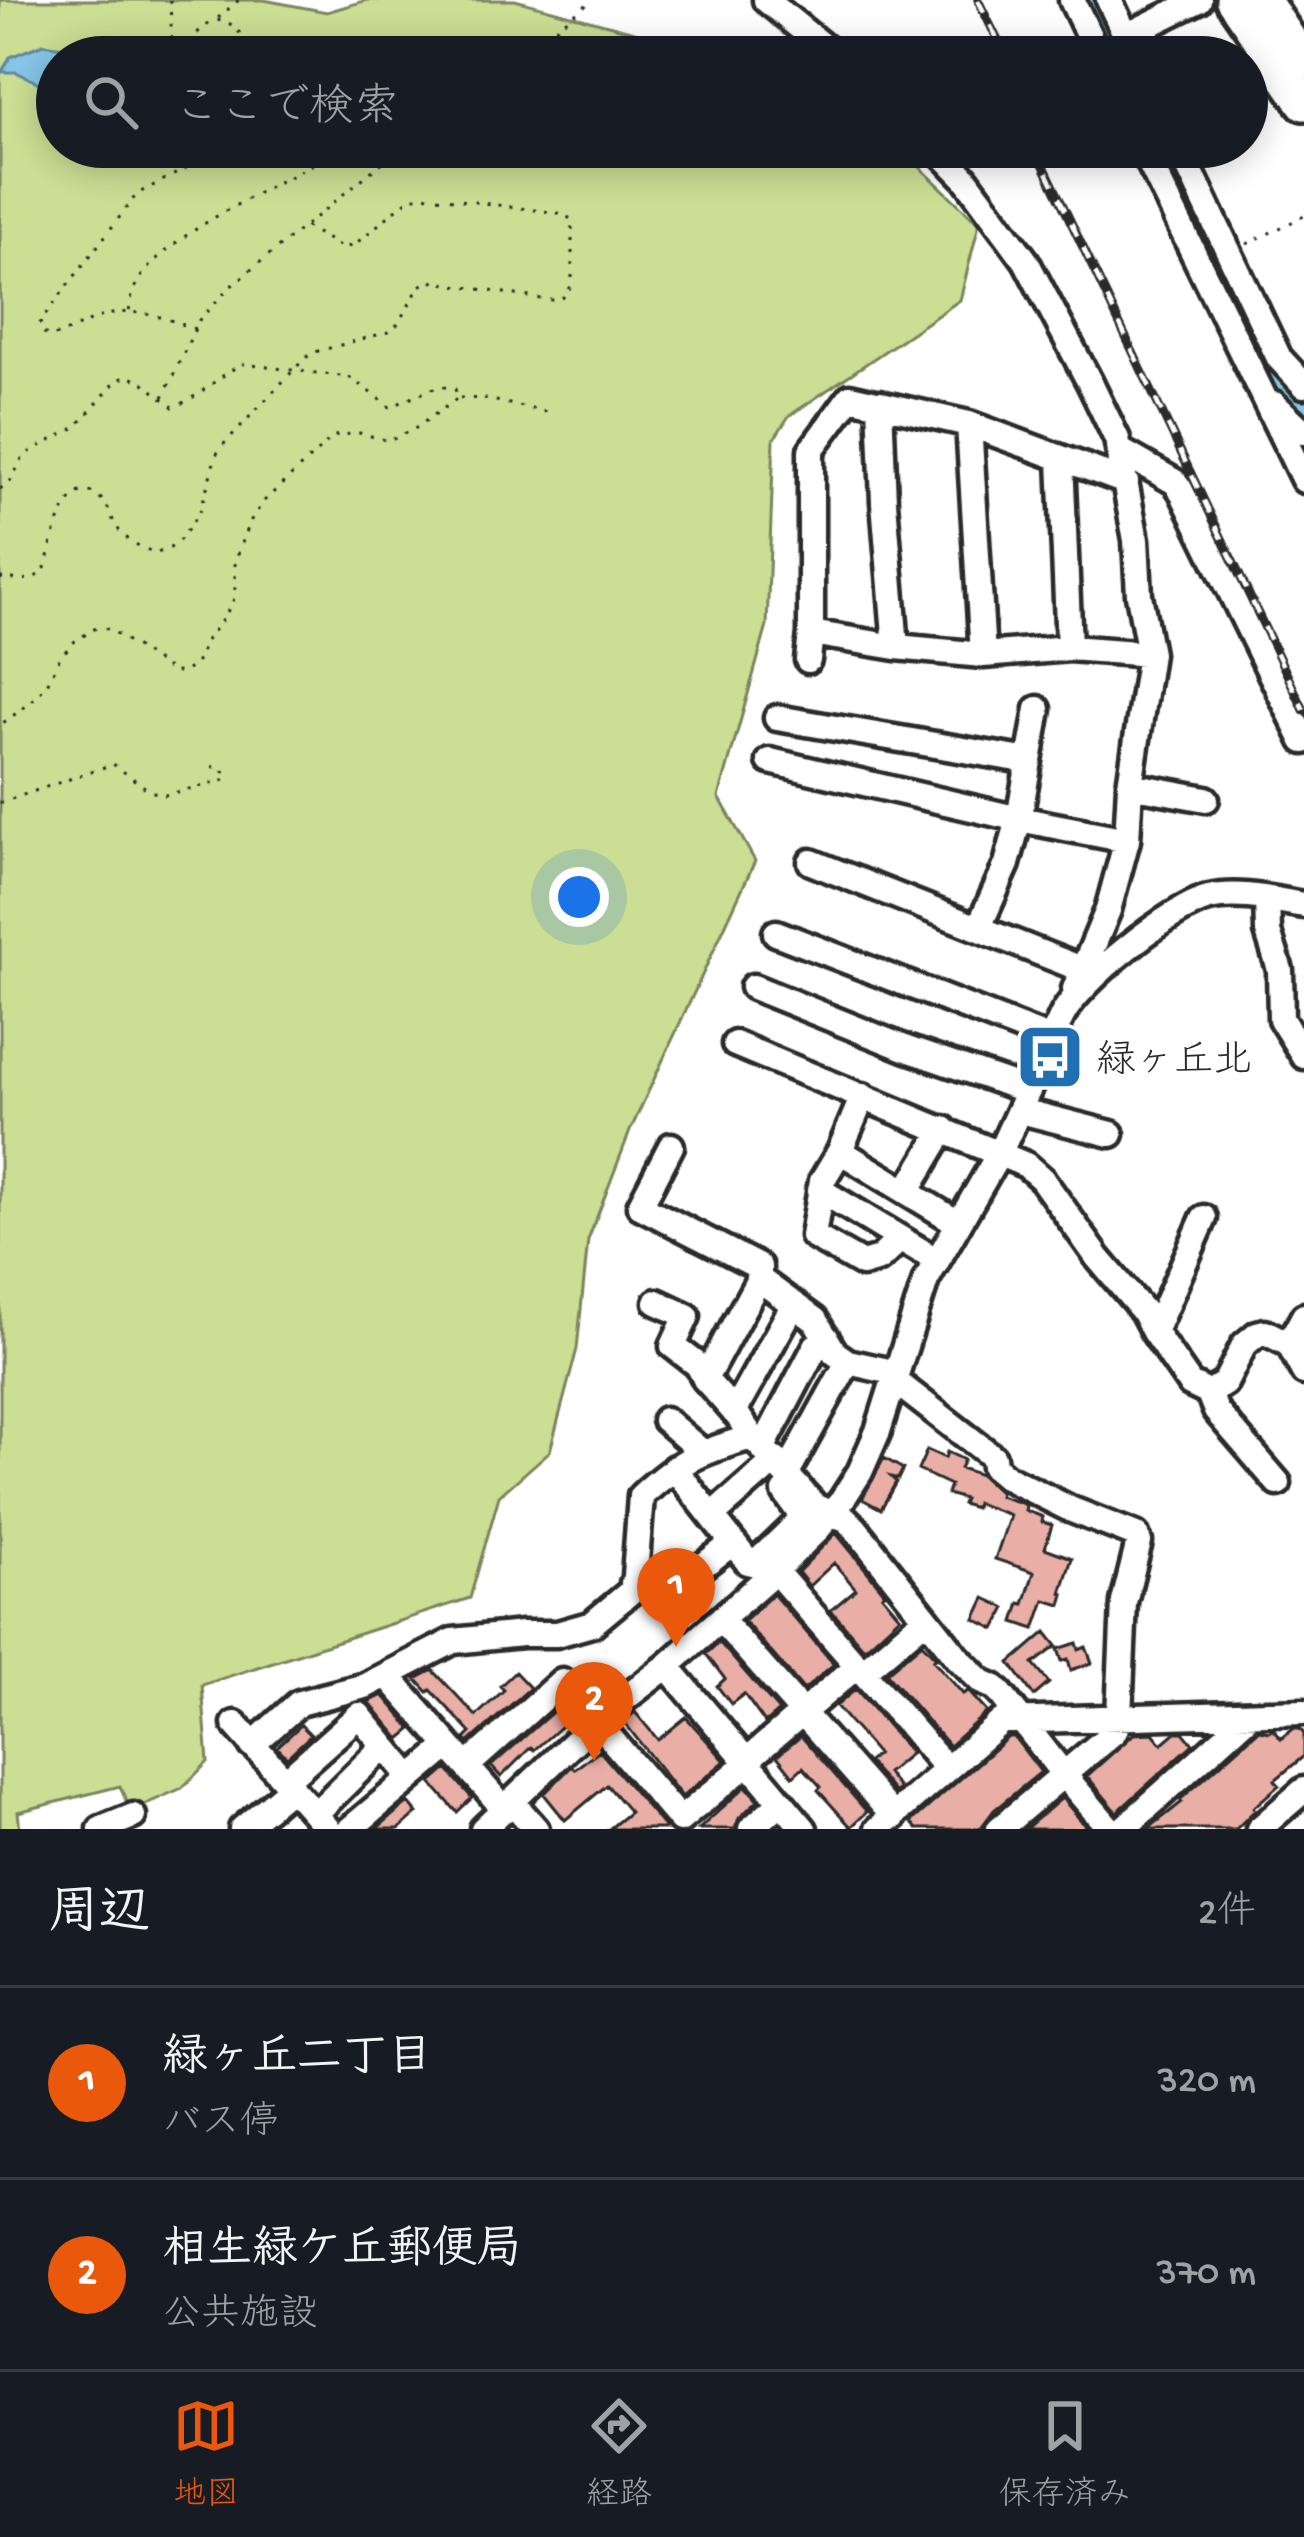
<!DOCTYPE html>
<html lang="ja">
<head>
<meta charset="utf-8">
<style>
  :root { --surface:#171b24; --page:#242831; --text:#f1f3f6; --muted:#9ea1a6; --line:#363941; --accent:#ea580c }
  body { margin:0; font-family:"Gochi Hand","Klee One",sans-serif; background:var(--page); color:var(--text) }
  .you { position:absolute; left:579px; top:897px; width:42px; height:42px; margin:-30px; border:9px solid #fff; border-radius:50%; background:#1a73e8; box-shadow:0 0 0 18px #1a73e833 }
  .badge { display:grid; place-items:center; width:78px; height:78px; border-radius:50%; background:var(--accent); color:#fff; font-size:39px; font-weight:700 }
  .pin { position:absolute; translate:-50% -99px; filter:drop-shadow(0 3px 6px #0008) }
  .pin::after { content:''; position:absolute; top:63px; width:42px; height:36px; background:inherit; clip-path:polygon(0 0,100% 0,50% 100%) }
  .list { margin:0; padding:0; list-style:none }
  h2 { display:flex; justify-content:space-between; align-items:center; height:156px; margin:0; padding:0 48px; font-size:51px }
  h2 small { font-size:39px; font-weight:400; color:var(--muted) }
  .list li { display:grid; grid-template-columns:78px 1fr auto; gap:36px; align-items:center; box-sizing:border-box; height:192px; padding:0 48px; border-top:3px solid var(--line) }
  .list b { display:block; font-size:45px; white-space:nowrap }
  .list p { margin:0; font-size:39px; white-space:nowrap; color:var(--muted) }
  .list em { font-size:39px; font-style:normal; color:var(--muted) }
  .icon { flex:none; width:66px; height:66px; fill:none; stroke:currentColor; stroke-width:2; stroke-linecap:round; stroke-linejoin:round }
  .map { position:relative; flex:none; width:1304px; height:1829px; overflow:hidden }
  .search { position:absolute; background:var(--surface); box-shadow:0 6px 30px #0003; left:36px; right:36px; top:36px; height:132px; display:flex; align-items:center; gap:30px; box-sizing:border-box; padding:0 42px; border-radius:66px; color:var(--muted); font-size:45px }
  .sheet { height:540px; background:var(--surface) }
  nav { display:flex; justify-content:space-around; align-items:center; box-sizing:border-box; height:168px; border-top:3px solid var(--line); background:var(--surface); font-size:33px; color:var(--muted) }
  nav a { display:grid; justify-items:center; gap:6px }
  nav .on { color:var(--accent) }
  .map>svg:first-child { display:block }
  .green { fill:#cbde93; stroke:#7b845f; stroke-width:3 }
  .water { fill:#86c5e6; stroke:#62879b; stroke-width:3 }
  .lines { fill:none; stroke-linecap:round; stroke-linejoin:round }
  .river { stroke:#86c5e6; stroke-width:27 }
  .building { fill:#e9afa6; stroke:#2b2b2b; stroke-width:3 }
  .minor-casing { stroke:#2b2b2b; stroke-width:33 }
  .highway-casing { stroke:#2b2b2b; stroke-width:42 }
  .path { stroke:#2b2b2b; stroke-width:3; stroke-dasharray:3 9; stroke-linecap:butt }
  .minor { stroke:#fff; stroke-width:24 }
  .highway { stroke:#fff; stroke-width:33 }
  .rail-casing { stroke:#2b2b2b; stroke-width:9 }
  .rail { stroke:#fff; stroke-width:4.5; stroke-dasharray:14; stroke-linecap:butt }
  .labels { text-anchor:middle; stroke-width:9; stroke-linejoin:round; paint-order:stroke }
  .poi-label { font-size:39px; fill:#2b2b2b; stroke:#fff; text-anchor:start }
</style>
</head>
<body>
<div class="map">
<svg width="1304" height="1829" viewBox="0 0 1304 1829">
  <rect width="100%" height="100%" fill="#fff"/>
  <filter id="ink" filterUnits="userSpaceOnUse"><feTurbulence type="fractalNoise" baseFrequency=".00833" numOctaves="2"/><feDisplacementMap in="SourceGraphic" scale="24" xChannelSelector="R" yChannelSelector="G"/><feConvolveMatrix kernelMatrix="1 2 1 2 8 2 1 2 1" color-interpolation-filters="sRGB"/></filter>
  <g filter="url(#ink)">
    <path class="green" d="M0,0h264l63,12 40,-12h148l212,57h-670v90h842l80,77 -19,76 -171,116 -15,23 -7,187 -48,171 36,64 -125,270 -42,109 -11,109 -27,102 -51,45 -29,102 -268,87 6,77 -26,26 -52,23 -10,-25 -102,26 2,17h-20z"/>
    <path class="water" d="M43,44l47,7 8,6h-41v54l-3,2 -5,-6 -10,-24 -23,-11h-14l8,-15z"/>
    <g class="lines">
      <path class="river" d="M1093,0l27,57
        M1164,147l114,237 26,26"/>
    </g>
    <path class="building" d="M927,1450l18,8 2,-6 17,8 -4,8 21,7 19,18 -1,3 22,7 5,3 -1,4 18,7 -1,5 10,3 -7,23 27,10 -11,35 3,1 -3,11 -16,-5 -10,29 -21,-7 6,-19 4,1 10,-32 -39,-13 15,-44 -34,-12 -1,5 -13,-4 2,-5 -17,-5 3,-9 -32,-15z
      M884,1458l19,11 -5,10 -7,-2 5,5 -15,27 -19,-10z
      M836,1533l49,60 -3,2 18,21 -34,31h-3l-32,-37 25,-21 -22,-26 -25,23 -11,-14z
      M773,1594l61,70 -30,26 -60,-69z
      M985,1598l21,10 -11,21 -20,-10z
      M1046,1632l11,14 -24,18 16,19 -15,13 -24,-33z
      M719,1642l60,69 -14,12 -21,-29 -13,10 -14,-18 8,-7 -19,-25z
      M922,1643l14,15 -3,2 30,34 5,-3 19,21 -38,34 -63,-73z
      M1077,1643l2,7 7,-3 6,16 -21,7 -3,-11 -6,2 -4,-12z
      M433,1670l43,46 28,-26 -4,-4 15,-14 15,16 -62,55 -3,-4 6,-6 -40,-43 -3,2 -12,-13z
      M856,1689l55,64 -24,20 12,15 -4,5 -27,-31 9,-8 -41,-48z
      M574,1693l11,12 -51,45 -3,-3 -30,30 -10,-11z
      M383,1695l29,34 -12,10 -31,-37z
      M635,1712l23,28 28,-23 39,44 -43,36 -58,-75z
      M301,1725l10,10 -24,22 -10,-10z
      M1273,1729l8,10 12,-10h7l4,5v22l-29,24 4,5 -26,23 2,2 -19,19h-88l34,-27 -2,-2 79,-70 10,2z
      M1176,1732h7l10,12 -76,68 -30,-36 47,-42 19,-1 9,11z
      M801,1736l66,76 -16,15 -33,-37 3,-3 -18,-20 -10,9 -16,-20z
      M1008,1737h6l27,35 -47,38 -14,19h-63l-6,-7z
      M599,1750l67,79h-57l21,-17 -23,-27 -42,35 -21,-26 28,-28 3,3z
      M447,1769l25,29 -15,14 -26,-29z
      M746,1786l12,14 -19,18 -4,11h-36z
      M1062,1798l26,31h-63z
      M408,1802l9,11 -18,16h-23z"/>
    <g class="lines">
      <defs>
        <path id="minor" d="M766,0l70,57
          M1072,0l27,57
          M1109,0l27,57
          M1126,36l73,-36
          M935,147l30,31 61,83 64,122 27,56 19,101 3,55 11,59 -20,131 -3,55 -19,70 -33,79
          M1142,147l162,333
          M1179,147l100,211 25,27
          M880,403l4,99 12,145
          M1274,404l30,28
          M969,424l14,231
          M1119,450l56,32 6,8 123,251
          M1061,460l8,188
          M1126,482l-157,-58 -119,-27 -39,53v183l85,14 87,8 86,-7 81,6
          M808,660l3,-27
          M777,718l252,43
          M770,761l249,58 108,21
          M1130,785l76,14
          M811,862l283,112
          M1267,899l1,33 12,38 1,49 23,37
          M979,927l28,-63 12,-45 19,-110
          M776,933l275,107
          M753,987l154,62 121,42
          M735,1044l291,121 16,14 56,79 45,53 11,21 36,52 19,9 16,-10 19,-38 13,-11 8,-2 24,12 15,-2
          M863,1096l-23,55 -18,30 -9,55 49,28 17,-5 21,-20
          M1021,1111l90,23
          M671,1146l-31,60 119,61v12l56,41 20,33 13,9 49,11
          M840,1151l118,72
          M820,1190l116,70
          M907,1191l37,-62
          M657,1302l30,14 -14,30 25,19 7,14 33,37 14,21 64,70 30,12 9,9 103,130 24,24 12,5 7,7 63,81 46,54
          M1304,1316l-15,28 15,28
          M1154,1332l50,-114
          M705,1379l54,-100
          M895,1381l98,76 1,10 12,10 66,33 64,25 3,7 -15,60 -5,114 -4,15 -116,98
          M1209,1393l7,18 62,72
          M734,1412l60,-108
          M665,1420l36,31
          M766,1450l-1,-7 51,-97 10,-9
          M674,1468l74,94 7,2 48,-46 -18,-26
          M787,1473l61,-111
          M713,1515l63,-55
          M775,1571l172,198
          M633,1583l20,9 20,-4 60,-45
          M721,1620l173,197
          M667,1666l137,163
          M862,1672l64,-54
          M387,1675l118,135
          M596,1721l84,99 68,-57
          M235,1724l93,105
          M252,1745l47,-42 66,-17 88,-45 69,-7h35l35,-10 42,-35 7,-93c40,-37 59,-44 111,-59
          M746,1761l111,-95
          M467,1766l95,-85
          M286,1780l73,-65 51,62
          M513,1803l23,26
          M315,1814l69,-68
          M101,1829l32,-13
          M242,1829l49,-41
          M350,1829l99,-83
          M483,1829l113,-108 71,-55 108,-95 43,-42 24,-29 18,-28 18,-41 48,-151 74,-128 62,-136c17,-35 110,-109 147,-118 30,-7 65,2 95,7
          M751,1829l30,-27
          M878,1829l124,-108 302,-9
          M1123,1829l128,-115
          M1259,1829l45,-39"/>
        <path id="highway" d="M1233,0l71,103
          M1263,0l41,62"/>
      </defs>
      <use href="#minor" class="minor-casing"/>
      <use href="#highway" class="highway-casing"/>
      <path class="path" d="M170,0l2,49 6,4c38,-41 46,-47 79,4
        M218,18l21,-18
        M517,57l76,-57
        M1247,244l57,-28
        M129,311c2,-6 2,-13 4,-19 18,-52 139,-104 186,-131l10,-14
        M195,329c-32,-12 -63,-24 -97,-11 -16,6 -31,14 -47,19l-7,-4 -4,-11 97,-128 90,-47
        M163,397l36,-77 31,-33 171,-140
        M460,398l27,1 59,13
        M0,489l10,-7 14,-27 52,-28 42,-48 12,-2 14,6 29,24c27,-9 45,-32 70,-43l106,13 41,30 49,-21 16,3 3,9 -42,30 -27,13 -29,-8 -26,3 -70,65 -13,19 -16,41v36l-10,19 -18,23 -11,25 -12,8h-12l-62,-43 -14,-1 -21,13 -15,16 -14,29 -17,18 -29,21
        M0,578c18,1 34,6 45,-10 6,-20 22,-104 57,-68 8,8 9,18 14,26 9,14 26,23 41,27l13,-5 12,-10 19,-29 15,-54 8,-11 81,-86 10,-6 73,-20 9,-7 23,-39 9,-5 119,19h10l9,-5 5,-12v-62l-7,-7 -142,-19 -14,4 -55,46 -11,3 -39,-22
        M0,803l113,-39 37,27 15,4 58,-14 5,-6 -8,-7 -16,-3"/>
      <use href="#minor" class="minor"/>
      <use href="#highway" class="highway"/>
      <defs>
        <path id="rail" d="M978,0l28,57
          M1035,147l269,563"/>
      </defs>
      <use href="#rail" class="rail-casing"/>
      <use href="#rail" class="rail"/>
    </g>
  </g>
  <defs>
    <symbol id="bus-square" viewBox="-11 -11 22 22"><rect x="-9" y="-9" width="18" height="18" rx="4" fill="#1f6fb2" stroke="#fff"/><path d="M-5-6H5V4H4V6H2V4H-2V6H-4V4H-5ZM-3.5-4V0h7V-4ZM-3.5 1.2v1.5H-2V1.2ZM2 1.2v1.5H3.5V1.2Z" fill="#fff"/></symbol>
  </defs>
  <g fill-rule="evenodd">
    <use href="#bus-square" x="1012" y="1019" width="76" height="76"/>
  </g>
  <g class="labels">
    <g class="poi-label">
      <text x="1096" y="1071">緑ヶ丘北</text>
    </g>
  </g>
</svg>
<div class="you"></div>
<div class="pin badge" style="left:676px;top:1647px">1</div>
<div class="pin badge" style="left:594px;top:1761px">2</div>
<div class="search"><svg class="icon" aria-label="search" viewBox="0 0 24 24"><circle cx="10" cy="10" r="6"/><path d="M15 15l6 6"/></svg>ここで検索</div>
</div>
<section class="sheet">
<h2>周辺<small>2件</small></h2>
<ul class="list">
<li><span class="badge">1</span><div><b>緑ヶ丘二丁目</b><p>バス停</p></div><em>320 m</em></li>
<li><span class="badge">2</span><div><b>相生緑ケ丘郵便局</b><p>公共施設</p></div><em>370 m</em></li>
</ul>
</section>
<nav>
<a class="on"><svg class="icon" aria-label="map" viewBox="0 0 24 24"><path d="M3 6l6-2 6 2 6-2v14l-6 2-6-2-6 2zM9 4v14M15 6v14"/></svg>地図</a>
<a><svg class="icon" aria-label="directions" viewBox="0 0 24 24"><path d="M12 3l9 9-9 9-9-9zM9 14v-3h6M13 9l2 2-2 2"/></svg>経路</a>
<a><svg class="icon" aria-label="saved" viewBox="0 0 24 24"><path d="M7 4h10v16l-5-4-5 4z"/></svg>保存済み</a>
</nav>
</body>
</html>
